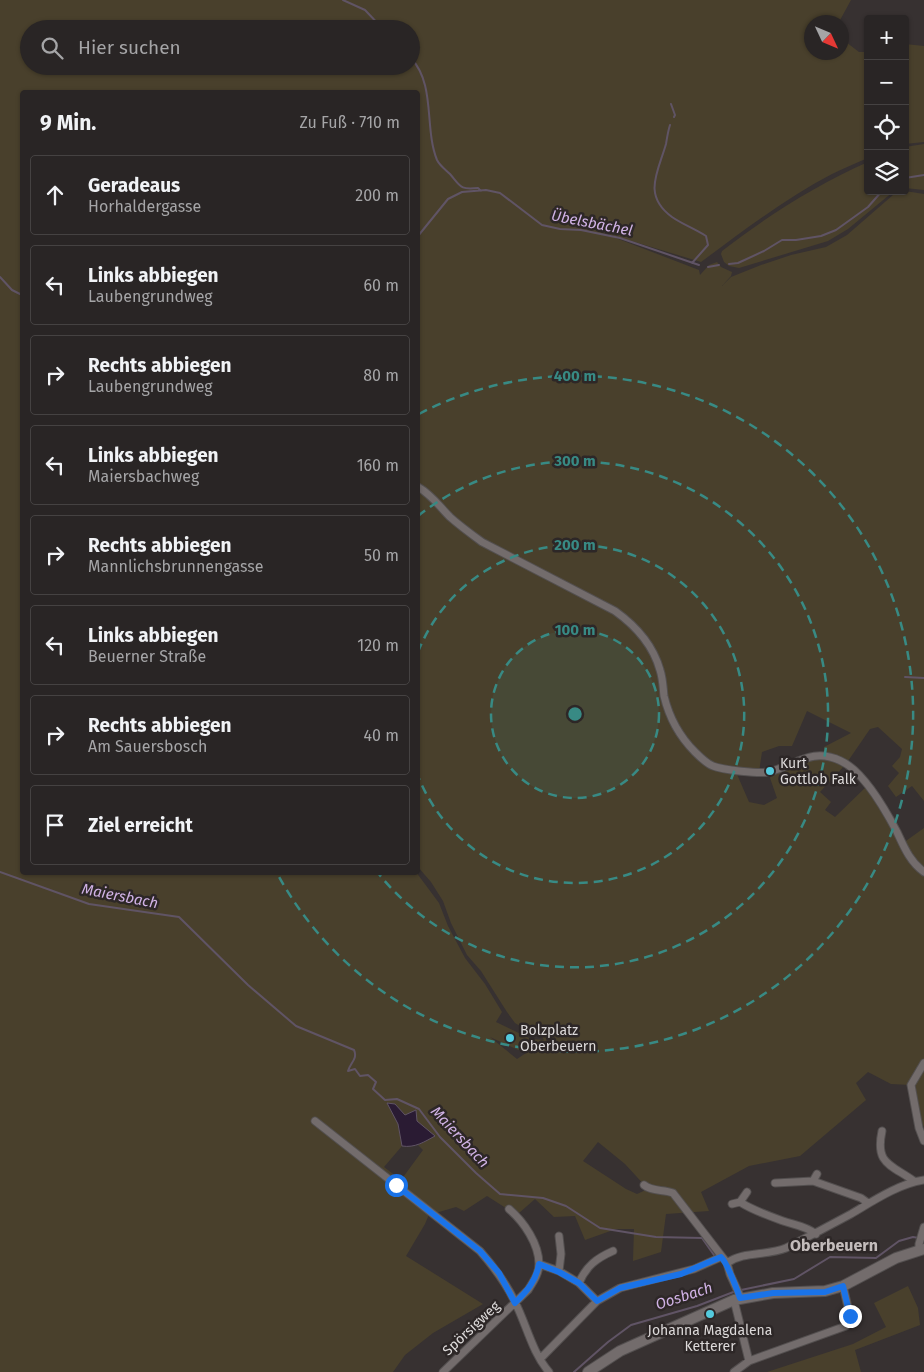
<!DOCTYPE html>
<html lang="de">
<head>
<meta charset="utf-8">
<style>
  :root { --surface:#292525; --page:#353132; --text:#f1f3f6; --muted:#a5a5a7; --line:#454242 }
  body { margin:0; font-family:"Fira Sans",sans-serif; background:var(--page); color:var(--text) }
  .controls { position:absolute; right:15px; top:15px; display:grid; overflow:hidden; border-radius:5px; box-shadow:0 1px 4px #0004 }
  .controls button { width:45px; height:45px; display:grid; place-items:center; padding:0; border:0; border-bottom:1px solid var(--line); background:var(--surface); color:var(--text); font:25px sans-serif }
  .compass { position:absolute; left:804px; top:15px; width:45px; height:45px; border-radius:50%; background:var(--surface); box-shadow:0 1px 4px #0004; rotate:134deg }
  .stop { position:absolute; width:15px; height:15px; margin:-11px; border:4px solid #1a73e8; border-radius:50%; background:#fff }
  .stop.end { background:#1a73e8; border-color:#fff; box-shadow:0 1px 5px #0008 }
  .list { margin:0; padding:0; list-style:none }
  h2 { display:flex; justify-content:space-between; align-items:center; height:65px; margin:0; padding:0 20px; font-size:21px }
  h2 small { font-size:16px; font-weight:400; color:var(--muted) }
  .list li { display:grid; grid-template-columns:32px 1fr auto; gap:15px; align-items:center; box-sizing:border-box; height:80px; margin:0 10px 10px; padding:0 10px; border:1px solid var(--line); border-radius:5px }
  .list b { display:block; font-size:19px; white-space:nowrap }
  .list p { margin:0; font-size:16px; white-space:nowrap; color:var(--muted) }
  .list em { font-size:16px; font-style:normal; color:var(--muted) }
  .icon { flex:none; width:28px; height:28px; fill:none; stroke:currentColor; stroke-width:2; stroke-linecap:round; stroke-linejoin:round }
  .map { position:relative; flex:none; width:924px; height:1372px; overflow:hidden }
  .search { position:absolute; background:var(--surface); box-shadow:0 1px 4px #0004; left:20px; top:20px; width:400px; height:55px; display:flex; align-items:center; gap:12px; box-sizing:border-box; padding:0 18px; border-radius:28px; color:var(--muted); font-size:19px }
  .panel { position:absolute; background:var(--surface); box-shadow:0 1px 4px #0004; left:20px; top:90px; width:400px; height:785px; border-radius:5px }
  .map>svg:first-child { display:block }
  .green { fill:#49402c; fill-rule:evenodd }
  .water { fill:#2a1b33; stroke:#605465 }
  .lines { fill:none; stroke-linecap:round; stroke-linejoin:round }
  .stream { stroke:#605465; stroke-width:2 }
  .minor-casing { stroke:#534f4f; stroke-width:9 }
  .secondary-casing { stroke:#534f4f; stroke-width:12 }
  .minor { stroke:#736c6c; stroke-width:7 }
  .secondary { stroke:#736c6c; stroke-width:10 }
  .route { stroke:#1a73e8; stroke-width:6 }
  .ring { fill:none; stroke:#388a84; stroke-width:2.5; stroke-dasharray:9 6 }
  .poi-dot { fill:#54cadd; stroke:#2d2727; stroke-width:2 }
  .labels { text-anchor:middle; stroke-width:5; stroke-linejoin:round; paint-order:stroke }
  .poi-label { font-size:14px; fill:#dddada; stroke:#2d2727; text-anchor:start }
  .street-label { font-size:14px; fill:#dddada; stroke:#2d2727 }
  .water-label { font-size:15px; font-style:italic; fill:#d0b2e5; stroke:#2d2727 }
  .quarter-label { font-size:16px; font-weight:bold; fill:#c3bcbb; stroke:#2d2727 }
  .centre { fill:#388a84; stroke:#2d2727; stroke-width:2.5 }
  .ring-label { font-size:15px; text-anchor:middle; font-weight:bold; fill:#388a84; stroke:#2d2727; stroke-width:5; stroke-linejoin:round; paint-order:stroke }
</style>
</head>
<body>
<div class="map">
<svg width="924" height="1372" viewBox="0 0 924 1372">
  <rect width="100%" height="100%" fill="#373131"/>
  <path class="green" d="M0,0h851l-12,22h-27v30h30v-13l17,13h9v106c-12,5 -24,10 -36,16 -46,24 -89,57 -131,88l-106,-32 104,40 1,5 9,-10 8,-3 4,5 11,5 -1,4 -9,10 9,-9 30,-12 30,-10 35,-8 21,-12 46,-40 12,-4 19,3v607l-12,-15 -16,11 -8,-11 11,-13 -7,-7 8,-9 2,-8 -24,-22 -8,2 -24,35 -26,28 11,10 -6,8 10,7 32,-31 36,57 21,-15v299l-8,-15 -5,-27 -20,-1 -23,-12 -12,11 10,17 -66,56 -51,10 -48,26 8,19 -43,3 -5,38 -28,9 1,-32h-18l-31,11 -10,-24 -21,1 -19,-18 -16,14 -10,-3 -22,-14 -23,15 -8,-4 -17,5h-9l-5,12 -19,32 77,48 -50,29 -28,22 -12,17h-393zM29,29h382v37h-382zM22,92h396v775l13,15 12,19 8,22 16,32 14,16 26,41 8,11 20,12h6l3,5 -12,-1 -6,14 -9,6 -27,-22 35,16 6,-14 -35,-17 6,-10 -17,-28 -20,-26 -17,-32 -9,-23 -23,-31h-394zM807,711l44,22 -27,14v6l-50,17 -4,8 7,20 -13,7 -15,-3 -13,-30h23l3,-20 17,-6h13zM388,1103l7,1 10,11 29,21 -16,9 5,5 -22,30 -17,-13 18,-21 -4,-22zM598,1142l27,22 23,25 -11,5 -11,-5 -43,-28z
    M905,44l19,2v96l-19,2z
    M924,144v46l-19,-2v-41z
    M868,162v29h26l-46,38 -20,12 -89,27 -10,-2 -5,-4 -3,-8 1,-3c45,-35 94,-66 146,-89z
    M908,1286l10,22 2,17 -65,25 6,22h-94l86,-28 33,-17 -12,-24z"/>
  <path class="water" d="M387,1103l8,1 10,11 11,-5 1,11 18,15c-11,6 -20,12 -33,10l-4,-22z"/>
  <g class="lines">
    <path class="stream" d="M343,0l22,10 18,19
      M411,58c25,27 13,70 26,102 3,6 9,10 13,14 11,13 10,16 28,14l3,3
      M671,104l4,11 -1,2
      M670,125c-2,6 -3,13 -4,19 -8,28 -24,51 6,73 10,7 23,12 34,19l2,9 -16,18
      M905,178l19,-3
      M418,236l30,-37 14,-7 24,-2 14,3 42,32 18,4 21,1 39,8 79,27
      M729,264l9,-1 26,-12 18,-11h14l25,-4 15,-6 32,-23 14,-16
      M708,267l11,-2
      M0,277l12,13 10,5
      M905,677l19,1
      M0,872l89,32 90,13 69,68 48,41 58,24c4,9 -4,13 -6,21l7,-2 5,7 8,-1 8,7 -3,7 12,11 12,-1 22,10 21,28 36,36 24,21 43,4 23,8 34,22 56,9 46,1 14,20
      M741,1290l53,-11 36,-22 46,1 23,-17 14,-4 11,2
      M574,1372l34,-30 23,-17 66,-19 39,-15"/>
    <defs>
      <path id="minor" d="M418,487c14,8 21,19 32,30 10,9 21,17 32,25l133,69c21,15 38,34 45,59 3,9 3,18 4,26 5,21 16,41 31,56 5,5 12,12 18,14 9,4 47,8 56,6 27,-7 43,-25 72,-11 22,10 45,50 56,71 7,15 13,30 27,40
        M924,1063l-13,22 8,43 5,13
        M315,1121l165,130c14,16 26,32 35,51 12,24 17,50 34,70
        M882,1131c-7,33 8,33 32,50
        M813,1181l48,17 7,5
        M775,1183l38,-2 4,-7
        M644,1185c8,7 19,4 29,8l54,70 3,11 11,24
        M740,1202c12,8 29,14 43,19 12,4 23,5 33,13
        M732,1204l8,-2 7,-10
        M559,1236l2,18 -2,17
        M919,1251v-7l5,-17
        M727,1263c17,-12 39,-7 59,-15 22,-11 43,-22 65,-34 22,-13 47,-30 73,-34
        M539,1264l20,7 20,12 18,18
        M579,1283c7,-17 18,-25 34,-32
        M734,1300l15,61
        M540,1359l57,-58 23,-13 74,-19 27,-12
        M443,1372l85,-82c5,-8 11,-16 11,-26 0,-20 -15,-42 -30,-55
        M734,1372l15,-11 97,-35 4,-10 -7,-30"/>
      <path id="secondary" d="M588,1372l32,-21 114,-51 39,-7 52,-2 18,-5 53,-28 28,-9"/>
    </defs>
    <use href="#minor" class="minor-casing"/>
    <use href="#secondary" class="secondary-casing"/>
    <use href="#minor" class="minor"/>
    <use href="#secondary" class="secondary"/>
  </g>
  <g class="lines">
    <path class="route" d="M396,1185l84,66 19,22 16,30c12,-12 21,-22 24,-39l20,8 20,11 18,18 23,-13 61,-14 40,-17c7,7 15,30 19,41l33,-5 52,-1 18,-6 7,30"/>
  </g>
  <circle cx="575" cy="714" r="84" fill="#388a84" fill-opacity=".12"/>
  <g class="ring">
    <circle cx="575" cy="714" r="84"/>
    <path d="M418 652A169 169 0 1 1 418 776"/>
    <path d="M418 516A253 253 0 1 1 378 873"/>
    <path d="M419 414A338 338 0 1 1 277 873"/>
  </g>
  <g class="poi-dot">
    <circle cx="770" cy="771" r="5"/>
    <circle cx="510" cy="1038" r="5"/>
    <circle cx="710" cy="1314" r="5"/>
  </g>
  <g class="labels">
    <g class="poi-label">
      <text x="780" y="768">Kurt<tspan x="780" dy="16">Gottlob Falk</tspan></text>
      <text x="520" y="1035">Bolzplatz<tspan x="520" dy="16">Oberbeuern</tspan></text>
      <text x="710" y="1335" text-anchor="middle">Johanna Magdalena<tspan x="710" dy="16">Ketterer</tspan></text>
    </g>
    <g class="street-label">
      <text transform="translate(471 1328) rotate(-43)" y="5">Spörsigweg</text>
    </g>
    <g class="water-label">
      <text transform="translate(592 223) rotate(11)" y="5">Übelsbächel</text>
      <text transform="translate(120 896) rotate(11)" y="5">Maiersbach</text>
      <text transform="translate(460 1137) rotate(47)" y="5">Maiersbach</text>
      <text transform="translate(684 1296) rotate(-18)" y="5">Oosbach</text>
    </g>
    <g class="quarter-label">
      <text x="834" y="1251">Oberbeuern</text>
    </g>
  </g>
  <circle cx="575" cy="714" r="8" class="centre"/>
  <g class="ring-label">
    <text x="575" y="381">400 m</text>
    <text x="575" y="466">300 m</text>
    <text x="575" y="550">200 m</text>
    <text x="575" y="635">100 m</text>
  </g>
</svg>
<div class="controls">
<button>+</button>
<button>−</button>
<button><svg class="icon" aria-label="locate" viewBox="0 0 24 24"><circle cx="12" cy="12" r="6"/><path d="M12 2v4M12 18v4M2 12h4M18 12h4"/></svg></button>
<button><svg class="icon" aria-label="layers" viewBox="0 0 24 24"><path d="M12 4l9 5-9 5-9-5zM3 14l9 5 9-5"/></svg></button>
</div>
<svg class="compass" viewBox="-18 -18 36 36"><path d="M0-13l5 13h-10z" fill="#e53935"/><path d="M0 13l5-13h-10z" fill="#a5a5a7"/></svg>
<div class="stop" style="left:396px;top:1185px"></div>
<div class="stop end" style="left:850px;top:1316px"></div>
<div class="search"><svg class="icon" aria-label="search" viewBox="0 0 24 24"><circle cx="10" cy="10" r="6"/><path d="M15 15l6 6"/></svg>Hier suchen</div>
<section class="panel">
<h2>9 Min.<small>Zu Fuß · 710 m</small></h2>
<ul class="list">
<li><svg class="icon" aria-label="ahead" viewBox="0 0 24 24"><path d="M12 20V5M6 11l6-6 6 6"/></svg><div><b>Geradeaus</b><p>Horhaldergasse</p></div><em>200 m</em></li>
<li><svg class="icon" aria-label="left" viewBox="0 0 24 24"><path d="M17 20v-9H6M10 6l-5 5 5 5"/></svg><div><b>Links abbiegen</b><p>Laubengrundweg</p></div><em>60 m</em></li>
<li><svg class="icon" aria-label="right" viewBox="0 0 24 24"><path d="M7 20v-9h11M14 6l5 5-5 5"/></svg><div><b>Rechts abbiegen</b><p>Laubengrundweg</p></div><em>80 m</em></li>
<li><svg class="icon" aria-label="left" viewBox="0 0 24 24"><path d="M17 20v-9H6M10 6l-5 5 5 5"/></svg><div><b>Links abbiegen</b><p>Maiersbachweg</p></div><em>160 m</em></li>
<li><svg class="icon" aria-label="right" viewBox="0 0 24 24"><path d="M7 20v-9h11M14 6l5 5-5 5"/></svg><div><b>Rechts abbiegen</b><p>Mannlichsbrunnengasse</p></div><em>50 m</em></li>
<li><svg class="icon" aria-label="left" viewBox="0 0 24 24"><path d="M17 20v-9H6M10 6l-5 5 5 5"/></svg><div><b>Links abbiegen</b><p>Beuerner Straße</p></div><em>120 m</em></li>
<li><svg class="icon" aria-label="right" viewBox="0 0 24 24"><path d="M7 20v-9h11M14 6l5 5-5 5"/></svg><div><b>Rechts abbiegen</b><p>Am Sauersbosch</p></div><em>40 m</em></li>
<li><svg class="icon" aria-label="arrive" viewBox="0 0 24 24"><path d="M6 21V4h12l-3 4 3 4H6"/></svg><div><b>Ziel erreicht</b></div></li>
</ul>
</section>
</div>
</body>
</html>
